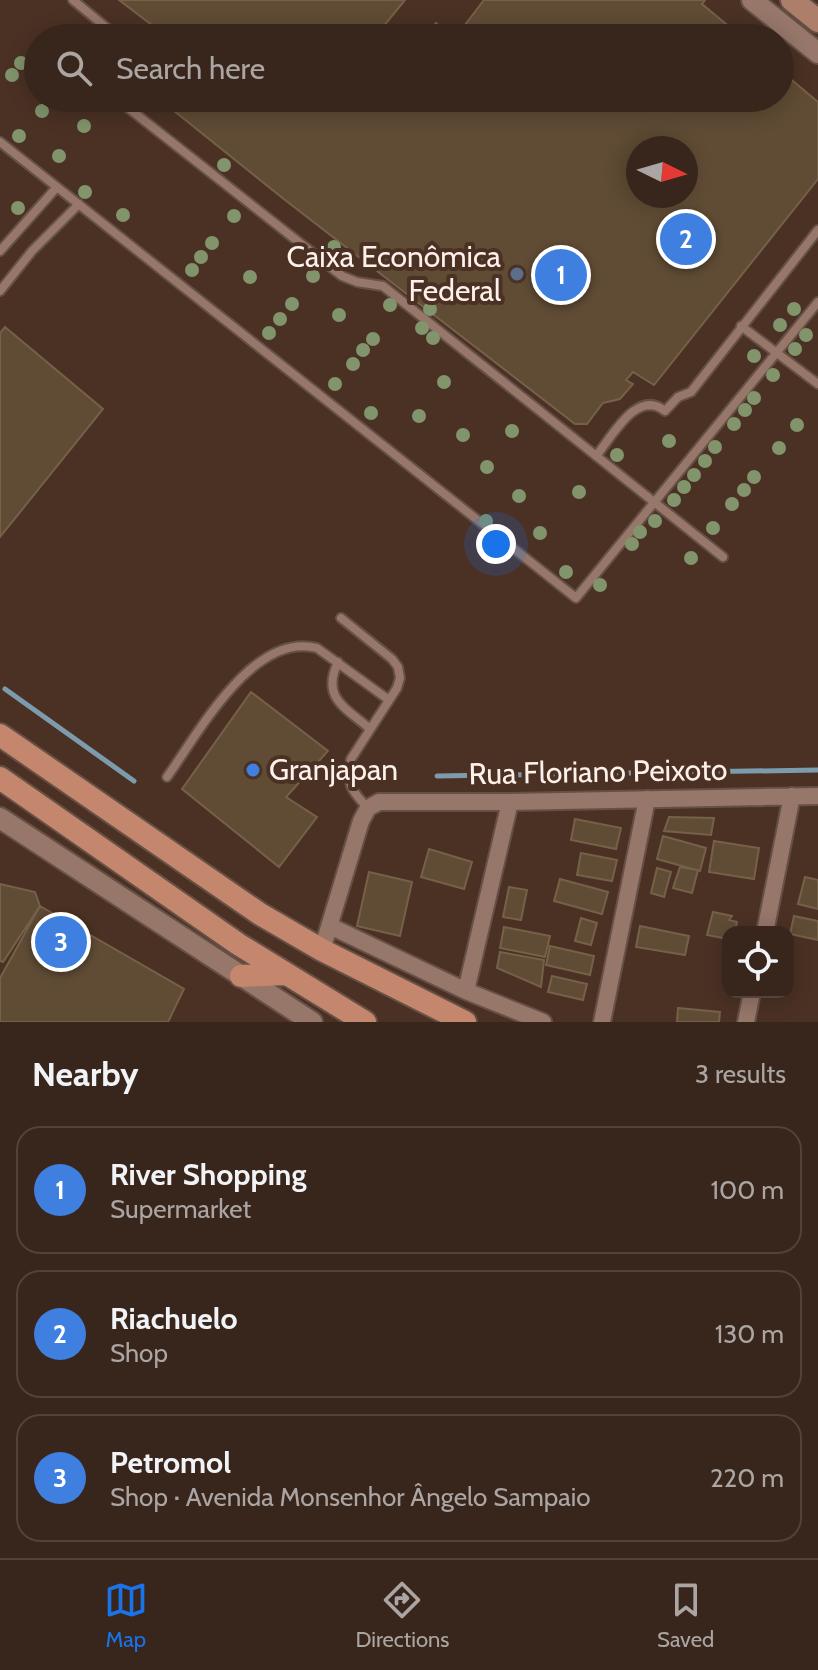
<!DOCTYPE html>
<html lang="en">
<head>
<meta charset="utf-8">
<style>
  :root { --surface:#38251b; --page:#433128; --text:#f1f3f6; --muted:#aba5a3; --line:#52423a; --accent:#1a73e8 }
  body { margin:0; font-family:Cabin,sans-serif; background:var(--page); color:var(--text) }
  .controls { position:absolute; right:24px; bottom:24px; display:grid; overflow:hidden; border-radius:16px; box-shadow:0 4px 20px #0003 }
  .controls button { width:72px; height:72px; display:grid; place-items:center; padding:0; border:0; border-bottom:2px solid var(--line); background:var(--surface); color:var(--text); font:40px sans-serif }
  .compass { position:absolute; left:626px; top:136px; width:72px; height:72px; border-radius:50%; background:var(--surface); box-shadow:0 4px 20px #0003; rotate:95deg }
  .you { position:absolute; left:496px; top:544px; width:28px; height:28px; margin:-20px; border:6px solid #fff; border-radius:50%; background:#1a73e8; box-shadow:0 0 0 12px #1a73e833 }
  .badge { display:grid; place-items:center; width:52px; height:52px; border-radius:50%; background:var(--accent); color:#fff; font-size:26px; font-weight:700 }
  .pin { position:absolute; translate:-50% -50%; border:4px solid #fff; box-shadow:0 2px 8px #0006 }
  .list { margin:0; padding:0; list-style:none }
  h2 { display:flex; justify-content:space-between; align-items:center; height:104px; margin:0; padding:0 32px; font-size:34px }
  h2 small { font-size:26px; font-weight:400; color:var(--muted) }
  .list li { display:grid; grid-template-columns:52px 1fr auto; gap:24px; align-items:center; box-sizing:border-box; height:128px; margin:0 16px 16px; padding:0 16px; border:2px solid var(--line); border-radius:24px }
  .list b { display:block; font-size:30px; white-space:nowrap }
  .list p { margin:0; font-size:26px; white-space:nowrap; color:var(--muted) }
  .list em { font-size:26px; font-style:normal; color:var(--muted) }
  .icon { flex:none; width:44px; height:44px; fill:none; stroke:currentColor; stroke-width:2; stroke-linecap:round; stroke-linejoin:round }
  .map { position:relative; flex:none; width:818px; height:1022px; overflow:hidden }
  .search { position:absolute; background:var(--surface); box-shadow:0 4px 20px #0003; left:24px; right:24px; top:24px; height:88px; display:flex; align-items:center; gap:20px; box-sizing:border-box; padding:0 28px; border-radius:44px; color:var(--muted); font-size:30px }
  .sheet { height:536px; background:var(--surface) }
  nav { display:flex; justify-content:space-around; align-items:center; box-sizing:border-box; height:112px; border-top:2px solid var(--line); background:var(--surface); font-size:22px; color:var(--muted) }
  nav a { display:grid; justify-items:center; gap:4px }
  nav .on { color:var(--accent) }
  .map>svg:first-child { display:block }
  .lines { fill:none; stroke-linecap:round; stroke-linejoin:round }
  .stream { stroke:#7c9bad; stroke-width:5 }
  .building { fill:#604c35; stroke:#756049; stroke-width:2; fill-rule:evenodd }
  .service-casing { stroke:#665046; stroke-width:12 }
  .minor-casing { stroke:#665046; stroke-width:20 }
  .tertiary-casing { stroke:#665046; stroke-width:24 }
  .secondary-casing { stroke:#665046; stroke-width:26 }
  .primary-casing { stroke:#665046; stroke-width:26 }
  .service { stroke:#967769; stroke-width:8 }
  .minor { stroke:#967769; stroke-width:16 }
  .tertiary { stroke:#967769; stroke-width:20 }
  .secondary { stroke:#ad7f6b; stroke-width:22 }
  .primary { stroke:#c4876d; stroke-width:22 }
  .tree { fill:#81946c }
  .service-dot { fill:#5c6f8a; stroke:#4b3124; stroke-width:3 }
  .shop-dot { fill:#3f7fe0; stroke:#4b3124; stroke-width:3 }
  .labels { text-anchor:middle; stroke-width:8; stroke-linejoin:round; paint-order:stroke }
  .poi-label { font-size:30px; fill:#fef0ea; stroke:#4b3124; text-anchor:end }
  .street-label { font-size:30px; fill:#fef0ea; stroke:#4b3124 }
</style>
</head>
<body>
<div class="map">
<svg width="818" height="1022" viewBox="0 0 818 1022">
  <rect width="100%" height="100%" fill="#4b3124"/>
  <g class="lines">
    <path class="stream" d="M5,689l129,92
      M437,776l381,-6"/>
  </g>
  <path class="building" d="M119,0h286l-31,38h-205z
    M484,0h221l-3,4 41,34h-288z
    M436,23l19,15h-31z
    M780,70l38,32v77l-164,206 -21,-13 -7,8 7,4 -13,15 -17,4 -16,21h-12l-290,-224 -127,-102h622zM638,148h48v48h-48z
    M5,327l98,82 -103,128v-204z
    M251,692l77,59 -42,46 31,20 -38,50 -97,-78z
    M669,817l45,1 -3,17 -47,-4z
    M575,819l46,9 -5,21 -45,-9z
    M663,836l43,12 -6,23 -43,-12z
    M714,841l45,7 -5,31 -45,-7z
    M429,849l43,13 -8,27 -43,-12z
    M581,853l36,7 -5,21 -35,-6z
    M680,867l18,3 -6,23 -19,-5z
    M657,868l14,4 -7,25 -13,-4z
    M369,872l43,10 -12,54 -43,-10z
    M805,877l13,3v29l-20,-5z
    M560,879l48,13 -6,22 -48,-13z
    M0,884l35,8 5,14 -37,56 -3,-1z
    M509,887l18,3 -6,30 -18,-3z
    M40,906l144,83 -16,33h-168v-44z
    M713,912l19,4 -3,4 8,2 -2,9 6,1h-13v7l-21,-4z
    M794,916l24,5v19l-28,-6z
    M581,918l16,5 -6,22 -16,-4z
    M640,926l49,10 -4,19 -49,-8z
    M504,927l46,9 -5,21 -45,-9z
    M550,946l44,10 -4,19 -44,-10z
    M500,952l44,8 -3,27 -44,-19z
    M552,976l35,8 -4,16 -35,-8z
    M678,1008l42,4 -1,10h-42z"/>
  <g class="lines">
    <defs>
      <path id="service" d="M73,0l46,38
        M120,98l7,9 215,169 15,6 26,4 340,271
        M0,142l576,456 242,-296
        M0,251l57,-64
        M0,291l32,-40 47,-47
        M741,326l77,58
        M596,456c16,-19 41,-68 69,-45l13,-14 13,-5 127,-162
        M341,618l51,41 6,8 2,11 -3,10 -46,71c-6,23 1,33 17,49
        M338,662c-17,36 7,45 32,67
        M167,777c31,-43 86,-146 150,-129l72,52"/>
      <path id="minor" d="M330,926l136,65 77,31
        M765,932l27,-136
        M322,950l39,-129 7,-13 11,-6h131l308,-6
        M466,991l44,-189
        M602,1022l45,-223
        M746,1022l6,-30"/>
      <path id="tertiary" d="M752,0l66,53
        M0,818l312,204"/>
      <path id="secondary" d="M792,0l26,21"/>
      <path id="primary" d="M0,735l260,179 62,36 143,72
        M0,778l238,166 127,78
        M241,976l43,-2"/>
    </defs>
    <use href="#service" class="service-casing"/>
    <use href="#minor" class="minor-casing"/>
    <use href="#tertiary" class="tertiary-casing"/>
    <use href="#secondary" class="secondary-casing"/>
    <use href="#primary" class="primary-casing"/>
    <use href="#service" class="service"/>
    <use href="#minor" class="minor"/>
    <use href="#tertiary" class="tertiary"/>
    <use href="#secondary" class="secondary"/>
    <use href="#primary" class="primary"/>
  </g>
  <g class="tree">
    <circle cx="21" cy="63" r="7"/>
    <circle cx="12" cy="75" r="7"/>
    <circle cx="42" cy="111" r="7"/>
    <circle cx="84" cy="126" r="7"/>
    <circle cx="19" cy="136" r="7"/>
    <circle cx="59" cy="156" r="7"/>
    <circle cx="224" cy="165" r="7"/>
    <circle cx="85" cy="192" r="7"/>
    <circle cx="18" cy="208" r="7"/>
    <circle cx="123" cy="215" r="7"/>
    <circle cx="234" cy="216" r="7"/>
    <circle cx="212" cy="243" r="7"/>
    <circle cx="334" cy="247" r="7"/>
    <circle cx="201" cy="257" r="7"/>
    <circle cx="192" cy="270" r="7"/>
    <circle cx="313" cy="276" r="7"/>
    <circle cx="250" cy="277" r="7"/>
    <circle cx="292" cy="304" r="7"/>
    <circle cx="390" cy="305" r="7"/>
    <circle cx="430" cy="309" r="7"/>
    <circle cx="794" cy="309" r="7"/>
    <circle cx="339" cy="315" r="7"/>
    <circle cx="280" cy="319" r="7"/>
    <circle cx="780" cy="325" r="7"/>
    <circle cx="422" cy="328" r="7"/>
    <circle cx="269" cy="333" r="7"/>
    <circle cx="806" cy="335" r="7"/>
    <circle cx="433" cy="338" r="7"/>
    <circle cx="373" cy="339" r="7"/>
    <circle cx="795" cy="349" r="7"/>
    <circle cx="363" cy="350" r="7"/>
    <circle cx="754" cy="356" r="7"/>
    <circle cx="353" cy="364" r="7"/>
    <circle cx="773" cy="375" r="7"/>
    <circle cx="444" cy="382" r="7"/>
    <circle cx="335" cy="384" r="7"/>
    <circle cx="754" cy="398" r="7"/>
    <circle cx="745" cy="410" r="7"/>
    <circle cx="371" cy="413" r="7"/>
    <circle cx="419" cy="416" r="7"/>
    <circle cx="734" cy="424" r="7"/>
    <circle cx="797" cy="425" r="7"/>
    <circle cx="512" cy="431" r="7"/>
    <circle cx="463" cy="435" r="7"/>
    <circle cx="669" cy="441" r="7"/>
    <circle cx="715" cy="447" r="7"/>
    <circle cx="779" cy="448" r="7"/>
    <circle cx="617" cy="455" r="7"/>
    <circle cx="705" cy="461" r="7"/>
    <circle cx="487" cy="467" r="7"/>
    <circle cx="694" cy="475" r="7"/>
    <circle cx="754" cy="477" r="7"/>
    <circle cx="684" cy="487" r="7"/>
    <circle cx="744" cy="490" r="7"/>
    <circle cx="579" cy="492" r="7"/>
    <circle cx="519" cy="496" r="7"/>
    <circle cx="674" cy="500" r="7"/>
    <circle cx="732" cy="504" r="7"/>
    <circle cx="486" cy="521" r="7"/>
    <circle cx="655" cy="521" r="7"/>
    <circle cx="713" cy="528" r="7"/>
    <circle cx="640" cy="532" r="7"/>
    <circle cx="540" cy="533" r="7"/>
    <circle cx="632" cy="544" r="7"/>
    <circle cx="691" cy="558" r="7"/>
    <circle cx="566" cy="572" r="7"/>
    <circle cx="600" cy="585" r="7"/>
  </g>
  <circle class="service-dot" cx="517" cy="274" r="8"/>
  <circle class="shop-dot" cx="253" cy="770" r="8"/>
  <g class="labels">
    <g class="poi-label">
      <text x="501" y="267">Caixa Econômica<tspan x="501" dy="34">Federal</tspan></text>
      <text x="269" y="780" text-anchor="start">Granjapan</text>
    </g>
    <g class="street-label">
      <text transform="translate(598 772) rotate(-1)" y="10">Rua Floriano Peixoto</text>
    </g>
  </g>
</svg>
<div class="controls">
<button><svg class="icon" aria-label="locate" viewBox="0 0 24 24"><circle cx="12" cy="12" r="6"/><path d="M12 2v4M12 18v4M2 12h4M18 12h4"/></svg></button>
</div>
<svg class="compass" viewBox="-18 -18 36 36"><path d="M0-13l5 13h-10z" fill="#e53935"/><path d="M0 13l5-13h-10z" fill="#aba5a3"/></svg>
<div class="you"></div>
<div class="pin badge" style="left:561px;top:275px;background:#3f7fe0">1</div>
<div class="pin badge" style="left:686px;top:239px;background:#3f7fe0">2</div>
<div class="pin badge" style="left:61px;top:942px;background:#3f7fe0">3</div>
<div class="search"><svg class="icon" aria-label="search" viewBox="0 0 24 24"><circle cx="10" cy="10" r="6"/><path d="M15 15l6 6"/></svg>Search here</div>
</div>
<section class="sheet">
<h2>Nearby<small>3 results</small></h2>
<ul class="list">
<li><span class="badge" style="background:#3f7fe0">1</span><div><b>River Shopping</b><p>Supermarket</p></div><em>100 m</em></li>
<li><span class="badge" style="background:#3f7fe0">2</span><div><b>Riachuelo</b><p>Shop</p></div><em>130 m</em></li>
<li><span class="badge" style="background:#3f7fe0">3</span><div><b>Petromol</b><p>Shop · Avenida Monsenhor Ângelo Sampaio</p></div><em>220 m</em></li>
</ul>
</section>
<nav>
<a class="on"><svg class="icon" aria-label="map" viewBox="0 0 24 24"><path d="M3 6l6-2 6 2 6-2v14l-6 2-6-2-6 2zM9 4v14M15 6v14"/></svg>Map</a>
<a><svg class="icon" aria-label="directions" viewBox="0 0 24 24"><path d="M12 3l9 9-9 9-9-9zM9 14v-3h6M13 9l2 2-2 2"/></svg>Directions</a>
<a><svg class="icon" aria-label="saved" viewBox="0 0 24 24"><path d="M7 4h10v16l-5-4-5 4z"/></svg>Saved</a>
</nav>
</body>
</html>
